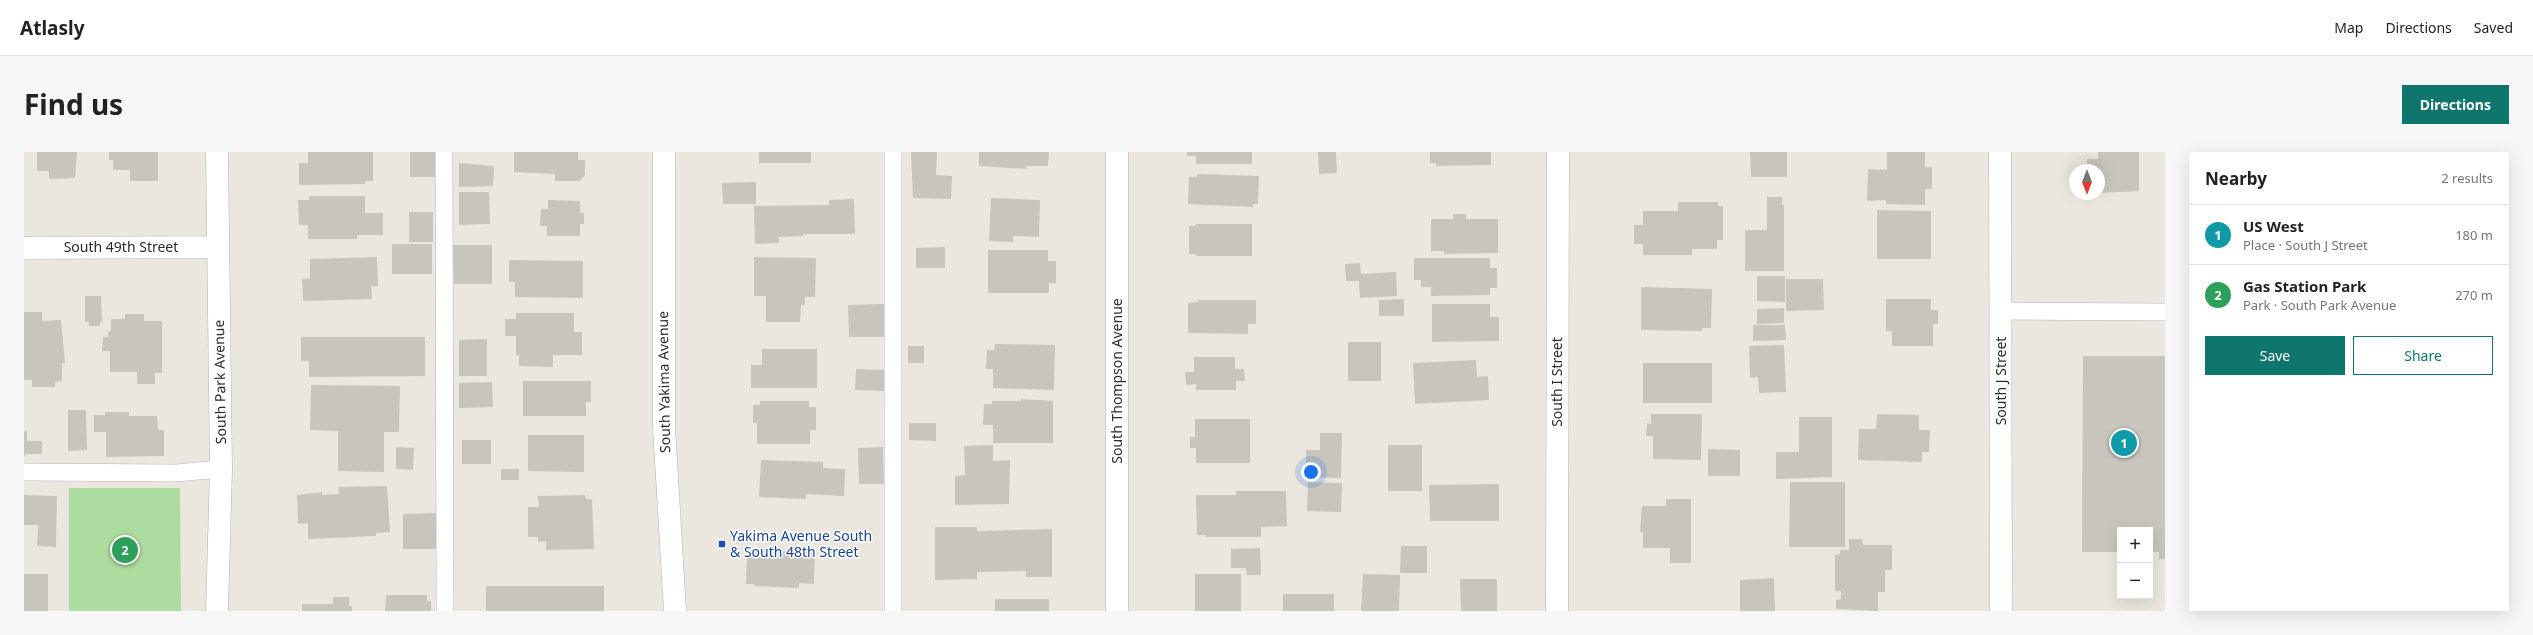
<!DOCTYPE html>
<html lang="en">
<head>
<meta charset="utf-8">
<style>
  :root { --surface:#fff; --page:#f6f6f6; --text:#222; --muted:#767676; --line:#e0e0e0; --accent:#0f766e }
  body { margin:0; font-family:"Noto Sans",sans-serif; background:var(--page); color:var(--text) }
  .controls { position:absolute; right:12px; bottom:12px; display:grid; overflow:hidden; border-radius:0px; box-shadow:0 4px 16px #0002 }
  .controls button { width:36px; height:36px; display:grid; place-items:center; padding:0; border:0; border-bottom:1px solid var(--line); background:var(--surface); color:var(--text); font:20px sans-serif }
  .compass { position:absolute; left:2045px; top:12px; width:36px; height:36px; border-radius:50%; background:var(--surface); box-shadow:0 4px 16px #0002; rotate:180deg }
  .you { position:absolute; left:1287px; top:320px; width:14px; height:14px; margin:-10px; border:3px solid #fff; border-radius:50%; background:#1a73e8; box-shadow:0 0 0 6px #1a73e833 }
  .badge { display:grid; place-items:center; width:26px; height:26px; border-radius:50%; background:var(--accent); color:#fff; font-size:13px; font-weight:700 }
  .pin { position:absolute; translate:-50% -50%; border:2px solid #fff; box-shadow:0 1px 4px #0006 }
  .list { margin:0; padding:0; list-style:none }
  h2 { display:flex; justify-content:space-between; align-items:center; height:52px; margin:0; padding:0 16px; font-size:17px }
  h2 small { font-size:13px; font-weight:400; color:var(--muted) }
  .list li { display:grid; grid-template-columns:26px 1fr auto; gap:12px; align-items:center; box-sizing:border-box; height:60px; padding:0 16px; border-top:1px solid var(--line) }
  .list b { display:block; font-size:15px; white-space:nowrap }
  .list p { margin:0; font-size:13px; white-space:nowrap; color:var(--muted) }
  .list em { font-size:13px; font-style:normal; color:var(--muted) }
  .actions { display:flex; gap:8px; padding:12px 16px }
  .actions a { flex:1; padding:9px 0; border:1px solid var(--accent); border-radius:0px; text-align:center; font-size:14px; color:var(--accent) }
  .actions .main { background:var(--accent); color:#fff }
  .map { position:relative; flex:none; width:2141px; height:459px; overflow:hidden; border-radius:0px }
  header { display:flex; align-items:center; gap:24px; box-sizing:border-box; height:56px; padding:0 20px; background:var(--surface); border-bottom:1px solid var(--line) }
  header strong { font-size:19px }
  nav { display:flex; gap:22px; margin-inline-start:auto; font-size:14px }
  .intro { display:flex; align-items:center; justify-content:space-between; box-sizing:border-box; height:96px; padding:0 24px }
  h1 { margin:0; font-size:28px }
  .button { padding:10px 18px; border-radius:0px; background:var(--accent); color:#fff; font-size:14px; font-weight:700 }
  main { display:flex; gap:24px; padding:0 24px }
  aside { flex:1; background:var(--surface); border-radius:0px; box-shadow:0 4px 16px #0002 }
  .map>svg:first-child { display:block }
  .green { fill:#addd9e }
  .building { fill:#c7c5bc }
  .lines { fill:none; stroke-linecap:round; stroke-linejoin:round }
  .lane-casing { stroke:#b1b2bd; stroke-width:18 }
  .street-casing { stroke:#b1b2bd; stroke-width:23 }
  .secondary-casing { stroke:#b1b2bd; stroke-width:23 }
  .lane { stroke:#fff; stroke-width:17 }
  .street { stroke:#fff; stroke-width:22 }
  .secondary { stroke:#fff; stroke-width:22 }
  .transit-dot { fill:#1a4fb4; stroke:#fff; stroke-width:1.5 }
  .labels { text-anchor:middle; stroke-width:3; stroke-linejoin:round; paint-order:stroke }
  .street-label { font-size:14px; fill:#2a2a2a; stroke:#fff }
  .transit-label { font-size:14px; fill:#164399; stroke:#fff; text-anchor:start }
</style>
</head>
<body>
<header>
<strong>Atlasly</strong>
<nav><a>Map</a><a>Directions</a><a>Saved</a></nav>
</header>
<div class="intro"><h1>Find us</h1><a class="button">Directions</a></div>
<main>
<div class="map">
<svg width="2141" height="459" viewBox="0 0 2141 459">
  <rect width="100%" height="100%" fill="#ebe7de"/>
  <path class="green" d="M45,336h111l1,123h-112z"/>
  <path class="building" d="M13,0h40l-2,26 -26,1v-8h-12z
    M85,0h49v29h-28v-11h-17v-10h-4z
    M284,0h65v29h-8v3l-66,1v-22h9z
    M386,0h25v25h-25z
    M490,0h64v8h7v15l-5,6h-25v-7l-41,-2z
    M735,0h52v11h-52z
    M887,0h26l-1,23 16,1 -1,23 -38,-1z
    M955,0h70l-1,14h-22v3l-47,-3z
    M1163,0h65v12h-56v-8h-9z
    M1294,0h18l1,21 -18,1z
    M1406,0h61v13l-55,1v-3h-6z
    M1726,0h37v25h-36z
    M1863,0h38v15h7v22h-7v16l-39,-1v-4l-19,1 1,-32 19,1z
    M2074,0h41v39l-40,2v-23h-12v-11h11z
    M435,11l35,3 -1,20 -34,1z
    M1173,22l62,2 -1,28h-5v3l-65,-3 1,-27h8z
    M732,30v22h-33l-1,-21z
    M435,40h30l1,32 -31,1z
    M285,44h56v17h18v22h-26v4h-49v-14h-9l-1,-25h11z
    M1743,45h15v8h2v66h-39v-41h22z
    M967,46l49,2 -1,37 -26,-1v6l-24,-1z
    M830,47l1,35h-52v2l-24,1v6l-24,1 -1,-38 75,-1v-5z
    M524,48l32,1v12h4v11h-4v12h-33v-10h-7l1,-17h7z
    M1654,50h40v4h5v34h-6v9h-25v6h-49v-11h-9v-19h9v-14h35z
    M1853,58l54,1v48h-54z
    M385,60h24v30h-24z
    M1429,62h13v5h32v34l-54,1v-3h-13v-32h22z
    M1172,72h56v32h-56v-2h-7v-28h6z
    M368,92h40v30h-40z
    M429,93h39v39h-38z
    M921,95v21h-29v-20z
    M964,98h60v11h8v22h-7v10h-61z
    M353,105l1,29h-7l1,13 -69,2 -1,-22 8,-1v-19z
    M730,105l62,1 -1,39h-10v8h-4l-1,17h-34v-26h-12z
    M1390,106h76v10h7v20h-7v7l-59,1v-9h-10v-7h-7z
    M485,108l74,1v37l-68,-1v-15h-6z
    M1336,111l1,11 35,-2 1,24 -37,2 -1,-17h-13l-1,-17z
    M1733,124h28v26l-28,-1z
    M1762,127h37l1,31 -38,1z
    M1617,135l71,2 -1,39h-9v3l-61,-1z
    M61,144h16l1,26h-2v4h-11v-4h-4z
    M1380,147v17h-25v-16z
    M1862,147h45v11h7v14h-5v22h-41v-15h-6z
    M1174,148h58v24h-8v10l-60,-1v-30l10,-1z
    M861,152v33h-36l-1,-32z
    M1408,152h58v13h9v24l-67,1z
    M1760,156v15l-27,1v-15z
    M0,160h18v9l19,-1 4,43h-3v18l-7,1v5h-23v-7h-8z
    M492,161h58v19h8v23h-29v12l-34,-1v-11h-3v-19h-11v-17h11z
    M101,162h19v7h18v52h-7v11h-18v-12h-27v-21h-8l1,-14h5v-6h3v-12h14z
    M1729,173h32l1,15 -33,1z
    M277,185h124v39l-116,1v-16h-8z
    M463,187v37h-28v-36z
    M1324,190h33v39h-33z
    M971,192l60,1 -1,45 -61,-2v-19h-7l1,-19h7z
    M1760,193l2,47 -27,1 -1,-16 -8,1 -1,-32z
    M884,194h16v17h-16z
    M738,197h55v39h-66v-23h11z
    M2059,204h82v203h-6v-7h-9v-22h-30v22h-38z
    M1170,205h41v12h9l1,12h-9v9h-40v-6l-10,1 -1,-13h9z
    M1452,208l1,17 11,-1 1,24 -74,4 -2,-41z
    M1619,211h69v40h-69z
    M832,217l28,1v21l-29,-1z
    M499,229h68v21h-5v14h-63z
    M468,230l1,25 -34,1v-25z
    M287,233l89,1 -1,46h-15v40l-46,-1v-40l-28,-1z
    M997,247l32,2v42h-60v-18h-10l1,-21h8v-3h29z
    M736,249h49v6h7v23h-6v14h-53v-21h-4v-18h7z
    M44,258h18l1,40 -19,1z
    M81,260h24v4h28l1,14h6v26l-58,1v-25h-12v-17h11z
    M1627,262h51l-1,46 -48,-1v-23h-7l1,-13 4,1z
    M1853,262l42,1v15h11l-1,22h-7v10l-64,-2 1,-31h17z
    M1775,265h33v60l-56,2v-27h23z
    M1171,267h55v44h-54v-15h-6v-11h5z
    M885,271h27v18l-27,-1z
    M0,279h3v10h15v13h-16l-2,3z
    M1296,281h22l-1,45 -35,-1v-27h14z
    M504,283h56v37l-56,-1z
    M438,288h29v24h-29z
    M969,293v16l17,-1 -1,44 -54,1v-29l10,-1 -1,-29z
    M1364,293h34v46h-34z
    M372,295l18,1 -1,22 -17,-1z
    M859,295l1,37h-25l-1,-36z
    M1684,297l32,1v26h-32z
    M737,308l62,2v6l22,1 -1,27 -38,-2v5l-47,-2z
    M477,317h18v11h-18z
    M1284,330l34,1 -1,29 -34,-1z
    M1766,330h55v65h-56z
    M1475,332v37h-69l-1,-36z
    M363,334l3,46 -14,1v3l-68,3v-16l-10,1 -1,-29 25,-3v3l17,-1 -1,-7z
    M1212,339h50l1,35 -26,1v10h-55v-2h-9l-1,-40h40z
    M0,343l33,1 -1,51 -19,-1 1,-21h-14z
    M561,343l1,4h6l2,50 -48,1v-9l-8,1v-5h-10v-30h11l-1,-11z
    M1642,347h25v64h-21v-15h-27v-16h-3l2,-26h24z
    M412,361l1,36h-34v-35z
    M911,375h42v4l75,-2v48h-26v-6l-49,1v7l-42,1z
    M1825,387h13l1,6h29v25h-7v22h-7v19l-42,-2v-9l5,-1v-8h-6v-36l5,-1v-4h9z
    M1377,394h26v27h-27z
    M1236,396l1,27h-14l-1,-7h-15v-19z
    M731,398l60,3 -1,31 -15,-1v5l-45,-2v-2h-8l1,-30h8z
    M0,422h24v37h-24z
    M1171,422h46v37h-46z
    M1339,422l37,1 -1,36h-38z
    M1750,426l1,33h-35v-31z
    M1436,427h37v32h-36z
    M462,434h118v25h-118z
    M1259,442h51v17h-51z
    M362,443h41v6h4v10h-46z
    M309,445h16v9h3v5h-50v-7h31z
    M971,447h54v12h-54z"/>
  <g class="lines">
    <defs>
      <path id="lane" d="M420,0l1,459
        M869,0v459
        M1977,159l164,1
        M0,320l152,1 45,-4"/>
      <path id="street" d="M193,0l4,317 -4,142
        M1093,0v459
        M1976,0l1,459
        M0,96l194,-1
        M1533,459l1,-459"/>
      <path id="secondary" d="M640,0v275l11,184"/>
    </defs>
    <use href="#lane" class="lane-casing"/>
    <use href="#street" class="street-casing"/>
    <use href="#secondary" class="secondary-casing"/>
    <use href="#lane" class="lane"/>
    <use href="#street" class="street"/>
    <use href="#secondary" class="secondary"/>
  </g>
  <rect class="transit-dot" x="694" y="388" width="8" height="8" rx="2"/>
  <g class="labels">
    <g class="street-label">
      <text x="97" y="100">South 49th Street</text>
      <text transform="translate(1093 229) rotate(-90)" y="5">South Thompson Avenue</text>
      <text transform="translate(1977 229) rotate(-90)" y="5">South J Street</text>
      <text transform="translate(196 230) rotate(-91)" y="5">South Park Avenue</text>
      <text transform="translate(640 230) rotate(-91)" y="5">South Yakima Avenue</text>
      <text transform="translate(1533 230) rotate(-90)" y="5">South I Street</text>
    </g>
    <g class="transit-label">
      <text x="706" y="389">Yakima Avenue South<tspan x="706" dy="16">&amp; South 48th Street</tspan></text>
    </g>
  </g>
</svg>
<div class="controls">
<button>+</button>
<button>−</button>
</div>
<svg class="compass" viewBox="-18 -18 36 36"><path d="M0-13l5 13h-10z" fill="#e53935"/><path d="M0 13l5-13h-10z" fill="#767676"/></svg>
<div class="you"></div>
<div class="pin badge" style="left:2100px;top:291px;background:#0f9aa8">1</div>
<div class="pin badge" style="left:101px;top:398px;background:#2e9e5b">2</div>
</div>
<aside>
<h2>Nearby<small>2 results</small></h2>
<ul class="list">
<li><span class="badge" style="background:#0f9aa8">1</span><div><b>US West</b><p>Place · South J Street</p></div><em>180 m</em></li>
<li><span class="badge" style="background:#2e9e5b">2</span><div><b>Gas Station Park</b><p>Park · South Park Avenue</p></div><em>270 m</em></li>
</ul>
<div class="actions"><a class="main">Save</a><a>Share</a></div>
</aside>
</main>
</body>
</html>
